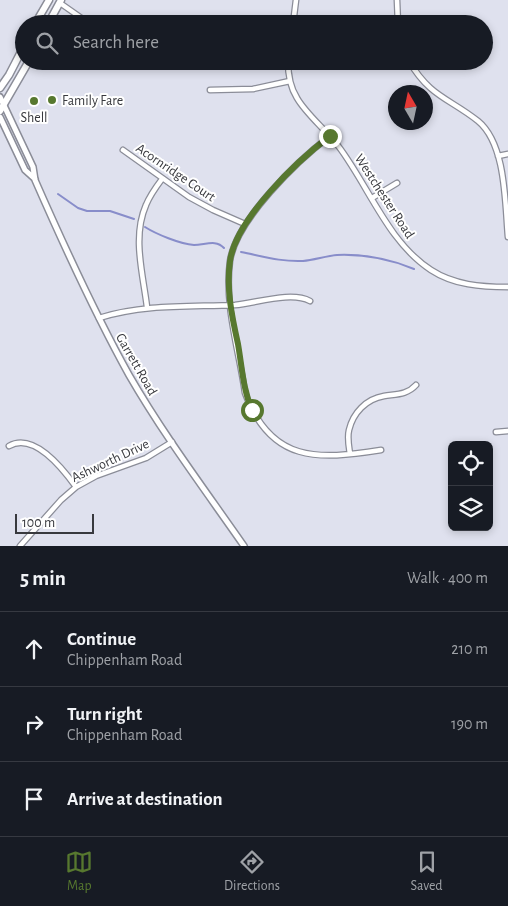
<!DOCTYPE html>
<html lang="en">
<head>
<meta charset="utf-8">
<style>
  :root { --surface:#171b24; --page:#20242c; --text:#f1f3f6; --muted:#9ea1a6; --line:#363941; --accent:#57782f }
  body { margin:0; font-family:"Alegreya Sans",sans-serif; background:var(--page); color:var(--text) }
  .controls { position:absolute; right:15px; bottom:15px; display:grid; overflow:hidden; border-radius:8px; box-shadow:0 2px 8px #0003 }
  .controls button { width:45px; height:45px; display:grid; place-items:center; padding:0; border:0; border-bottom:1px solid var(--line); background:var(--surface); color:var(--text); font:25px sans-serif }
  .compass { position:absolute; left:388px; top:85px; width:45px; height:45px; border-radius:50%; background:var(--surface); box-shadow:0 2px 8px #0003; rotate:351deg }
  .scale { position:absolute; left:15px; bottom:12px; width:79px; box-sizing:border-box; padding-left:5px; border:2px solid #38393e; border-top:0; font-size:14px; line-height:18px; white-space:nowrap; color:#38393e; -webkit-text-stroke:4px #fff; paint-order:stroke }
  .stop { position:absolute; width:15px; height:15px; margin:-11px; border:4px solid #57782f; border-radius:50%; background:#fff }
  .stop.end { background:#57782f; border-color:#fff; box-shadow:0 1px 5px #0008 }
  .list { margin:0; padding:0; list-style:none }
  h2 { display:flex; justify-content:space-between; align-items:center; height:65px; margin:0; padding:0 20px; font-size:21px }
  h2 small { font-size:16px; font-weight:400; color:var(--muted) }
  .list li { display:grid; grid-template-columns:32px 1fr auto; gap:15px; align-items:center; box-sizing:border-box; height:75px; padding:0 20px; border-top:1px solid var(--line) }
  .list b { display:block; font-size:19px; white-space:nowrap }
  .list p { margin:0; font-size:16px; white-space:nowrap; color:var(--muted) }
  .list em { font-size:16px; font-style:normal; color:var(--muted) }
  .icon { flex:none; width:28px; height:28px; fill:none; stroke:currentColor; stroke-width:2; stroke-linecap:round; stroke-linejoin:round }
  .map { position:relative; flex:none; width:508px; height:546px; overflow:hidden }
  .search { position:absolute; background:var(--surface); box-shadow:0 2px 8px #0003; left:15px; right:15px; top:15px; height:55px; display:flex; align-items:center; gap:12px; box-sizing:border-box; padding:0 18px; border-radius:28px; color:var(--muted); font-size:19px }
  .sheet { height:290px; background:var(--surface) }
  nav { display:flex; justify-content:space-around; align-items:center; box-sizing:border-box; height:70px; border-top:1px solid var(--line); background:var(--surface); font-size:14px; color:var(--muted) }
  nav a { display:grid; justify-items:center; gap:2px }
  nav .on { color:var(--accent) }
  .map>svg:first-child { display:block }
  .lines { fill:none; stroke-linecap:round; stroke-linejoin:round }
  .stream { stroke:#888dca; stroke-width:2 }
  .minor-casing { stroke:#8b8d98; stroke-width:7 }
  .tertiary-casing { stroke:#8b8d98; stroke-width:8 }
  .secondary-casing { stroke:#8b8d98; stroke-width:9 }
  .minor { stroke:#fff; stroke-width:4.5 }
  .tertiary { stroke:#fff; stroke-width:5 }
  .secondary { stroke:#fff; stroke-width:6 }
  .route { stroke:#57782f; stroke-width:6 }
  .poi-dot { fill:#57782f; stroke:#fff; stroke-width:2 }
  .labels { text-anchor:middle; stroke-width:4; stroke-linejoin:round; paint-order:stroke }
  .poi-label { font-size:14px; fill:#38393e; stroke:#fff; text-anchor:start }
  .street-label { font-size:14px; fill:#38393e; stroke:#fff }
</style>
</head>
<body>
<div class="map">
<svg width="508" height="546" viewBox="0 0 508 546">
  <rect width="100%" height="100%" fill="#dfe1ee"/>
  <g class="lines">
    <path class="stream" d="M58,194l20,14 9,3h23l24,8
      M145,227c11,7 35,17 49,18 11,0 22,-6 30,3
      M241,252c21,4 39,10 62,9 11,-1 23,-5 34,-6 26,-1 53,4 77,14"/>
    <defs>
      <path id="minor" d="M397,0l1,24
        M60,3l30,21
        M92,24l5,-3 14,3
        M293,24l3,-24
        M288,61c0,13 2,26 9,37 9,16 30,33 42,49 30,40 49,95 92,123 23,15 50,17 77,17
        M409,61c21,36 40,37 69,60 28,23 27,82 30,116
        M210,90l43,-1 37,-8
        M330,136c-33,25 -94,84 -100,125 -6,44 9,89 15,132 26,70 73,67 136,57
        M123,150l66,47 24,13 32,14
        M498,156l10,-2
        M372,198l25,-15
        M147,307c-4,-33 -15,-70 -1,-102 4,-10 10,-18 16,-26
        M99,318c46,-14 89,-11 136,-13 22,-2 56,-14 75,-4
        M496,432l12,-1
        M9,446c25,-14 54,23 67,41
        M350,454c-1,-7 -3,-16 -1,-24 4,-17 17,-31 35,-34 12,-2 23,-1 32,-11
        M20,546l41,-46 15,-13 20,-11 50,-18 26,-16"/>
      <path id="tertiary" d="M0,97l33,70 2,13c29,66 59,132 94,195 34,59 76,115 115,171
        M0,117l25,53 10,9"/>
      <path id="secondary" d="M35,24l14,-24
        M48,24l13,-24
        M0,88l9,-13 15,-29
        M0,111l29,-50"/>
    </defs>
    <use href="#minor" class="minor-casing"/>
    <use href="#tertiary" class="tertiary-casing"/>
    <use href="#secondary" class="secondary-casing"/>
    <use href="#minor" class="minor"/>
    <use href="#tertiary" class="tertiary"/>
    <use href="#secondary" class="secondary"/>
  </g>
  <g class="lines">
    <path class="route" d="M252,410c-9,-21 -10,-43 -14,-66 -6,-27 -12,-55 -8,-83 6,-42 67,-100 100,-125"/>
  </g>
  <g class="poi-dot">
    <circle cx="52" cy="100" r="5"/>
    <circle cx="34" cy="101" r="5"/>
  </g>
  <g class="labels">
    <g class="poi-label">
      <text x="62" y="105">Family Fare</text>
      <text x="34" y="122" text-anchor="middle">Shell</text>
    </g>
    <g class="street-label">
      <text transform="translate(176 172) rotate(34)" y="5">Acornridge Court</text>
      <text transform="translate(385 196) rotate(57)" y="5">Westchester Road</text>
      <text transform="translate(137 364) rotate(60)" y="5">Garrett Road</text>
      <text transform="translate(110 460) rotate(-25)" y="5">Ashworth Drive</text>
    </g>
  </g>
</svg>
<div class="controls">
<button><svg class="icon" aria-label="locate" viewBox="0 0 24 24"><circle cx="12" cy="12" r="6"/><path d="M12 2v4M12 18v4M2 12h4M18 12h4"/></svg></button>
<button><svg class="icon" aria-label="layers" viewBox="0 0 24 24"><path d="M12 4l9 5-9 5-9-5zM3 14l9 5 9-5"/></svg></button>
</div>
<svg class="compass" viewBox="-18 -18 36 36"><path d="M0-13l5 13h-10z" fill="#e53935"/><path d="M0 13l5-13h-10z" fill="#9ea1a6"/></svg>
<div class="scale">100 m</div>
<div class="stop" style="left:252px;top:410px"></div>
<div class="stop end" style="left:330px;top:136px"></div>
<div class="search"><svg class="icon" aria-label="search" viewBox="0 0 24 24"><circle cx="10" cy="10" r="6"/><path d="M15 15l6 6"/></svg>Search here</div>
</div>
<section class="sheet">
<h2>5 min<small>Walk · 400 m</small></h2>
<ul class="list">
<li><svg class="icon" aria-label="ahead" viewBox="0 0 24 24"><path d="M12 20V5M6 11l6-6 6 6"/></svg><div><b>Continue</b><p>Chippenham Road</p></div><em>210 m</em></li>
<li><svg class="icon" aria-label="right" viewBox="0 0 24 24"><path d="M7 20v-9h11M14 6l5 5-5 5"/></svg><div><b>Turn right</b><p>Chippenham Road</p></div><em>190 m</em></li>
<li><svg class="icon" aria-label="arrive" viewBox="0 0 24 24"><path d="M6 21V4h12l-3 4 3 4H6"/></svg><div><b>Arrive at destination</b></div></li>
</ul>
</section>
<nav>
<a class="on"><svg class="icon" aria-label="map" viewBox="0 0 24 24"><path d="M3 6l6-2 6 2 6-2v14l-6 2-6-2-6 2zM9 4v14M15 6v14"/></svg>Map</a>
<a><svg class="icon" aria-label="directions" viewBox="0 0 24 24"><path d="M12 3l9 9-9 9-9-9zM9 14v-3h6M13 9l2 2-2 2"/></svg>Directions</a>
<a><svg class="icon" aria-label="saved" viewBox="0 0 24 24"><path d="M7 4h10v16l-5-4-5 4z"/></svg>Saved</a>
</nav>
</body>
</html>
